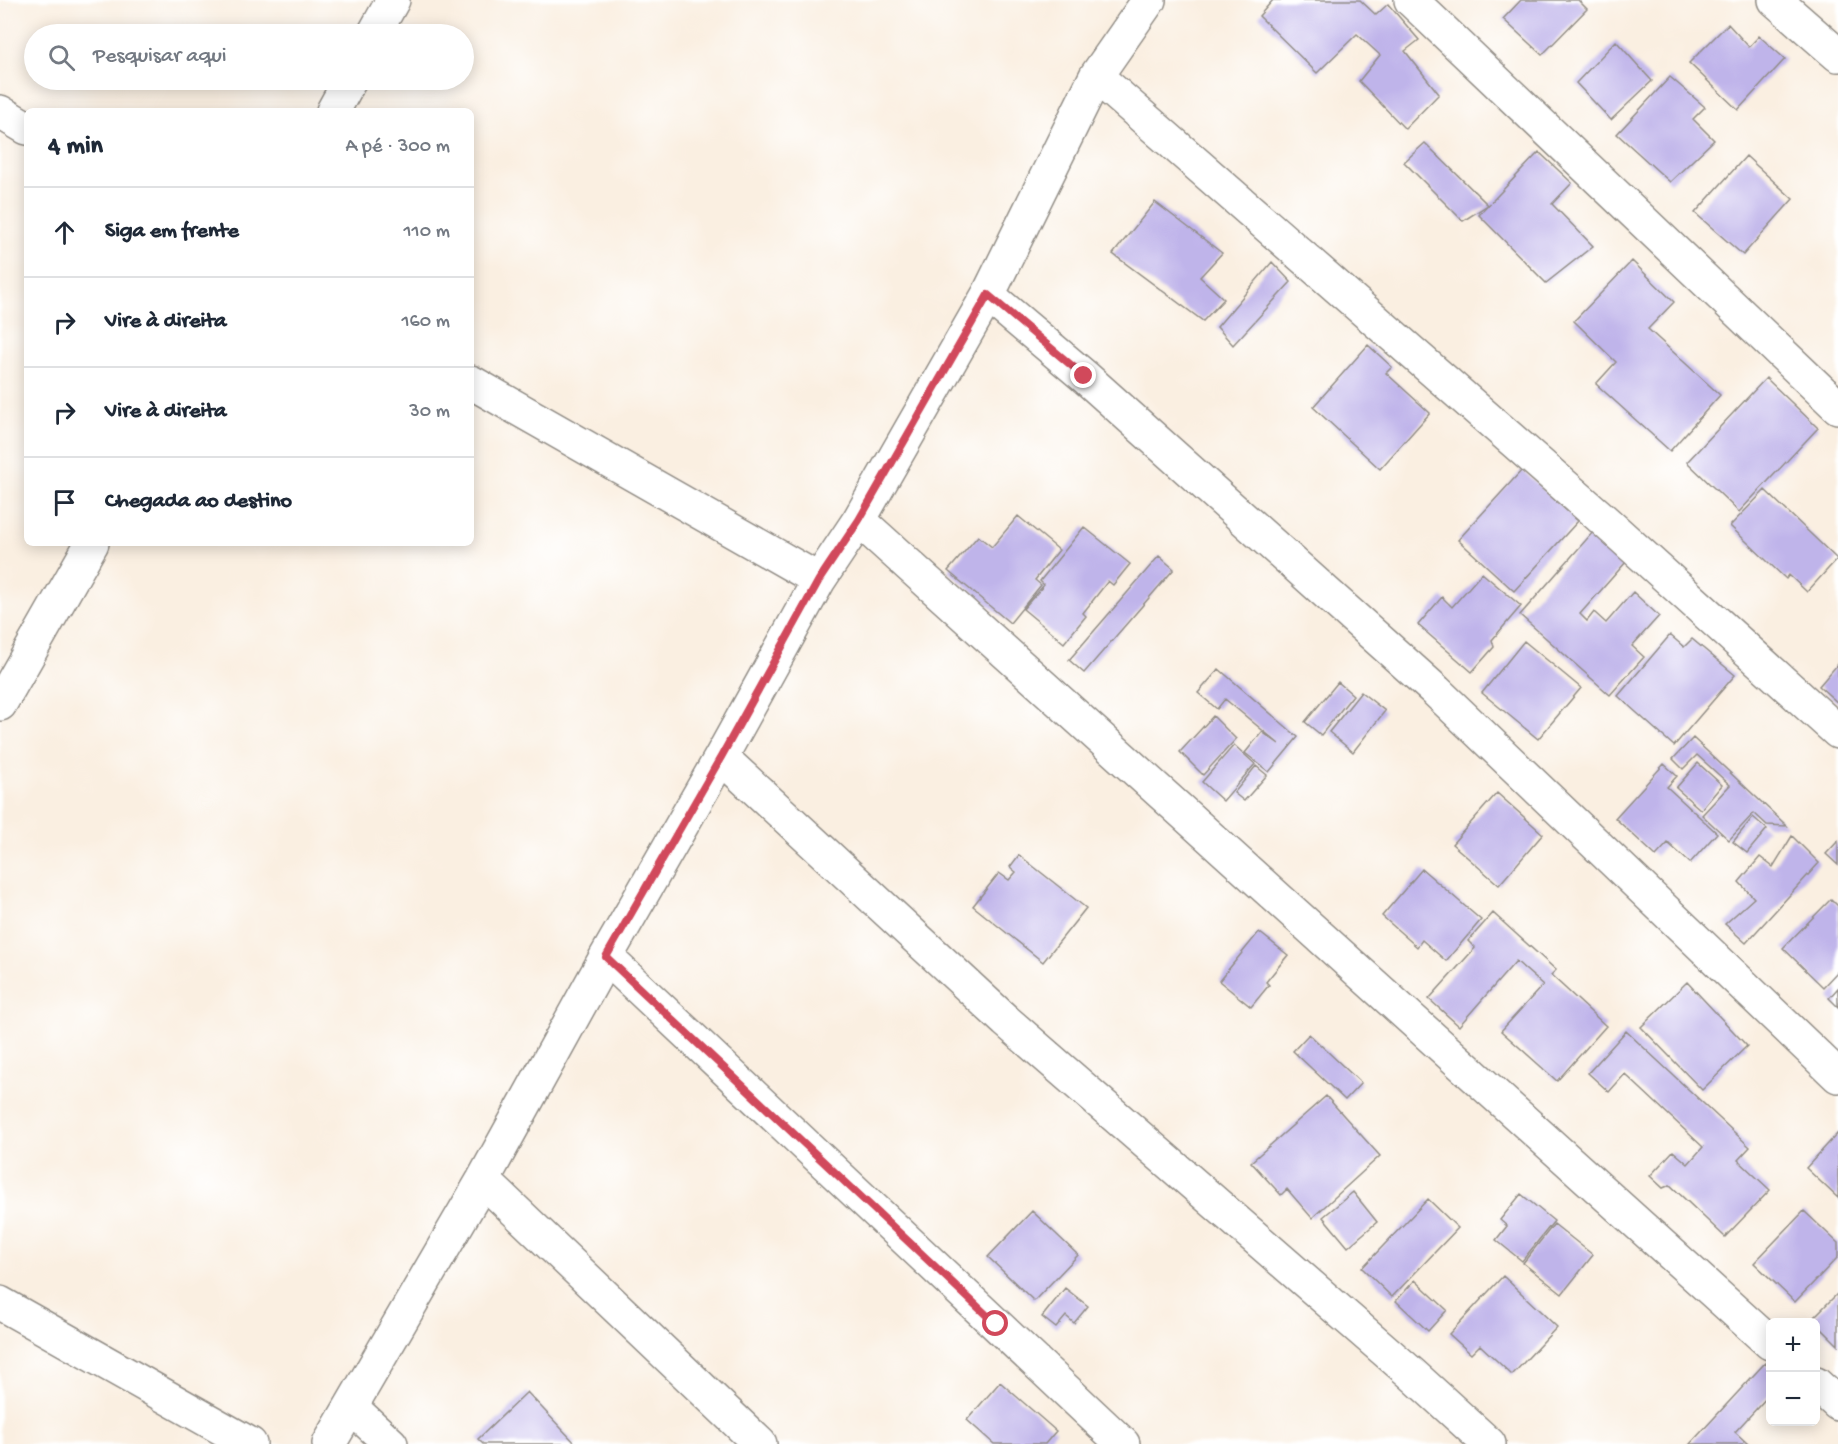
<!DOCTYPE html>
<html lang="pt">
<head>
<meta charset="utf-8">
<style>
  :root { --surface:#fff; --page:#f6f6f7; --text:#1f2937; --muted:#747a83; --line:#e0e1e3 }
  body { margin:0; font-family:"Gochi Hand",sans-serif; background:var(--page); color:var(--text) }
  .controls { position:absolute; right:18px; bottom:18px; display:grid; overflow:hidden; border-radius:9px; box-shadow:0 3px 15px #0003 }
  .controls button { width:54px; height:54px; display:grid; place-items:center; padding:0; border:0; border-bottom:2px solid var(--line); background:var(--surface); color:var(--text); font:30px sans-serif }
  .stop { position:absolute; width:18px; height:18px; margin:-14px; border:4px solid #d1495b; border-radius:50%; background:#fff }
  .stop.end { background:#d1495b; border-color:#fff; box-shadow:0 2px 6px #0008 }
  .list { margin:0; padding:0; list-style:none }
  h2 { display:flex; justify-content:space-between; align-items:center; height:78px; margin:0; padding:0 24px; font-size:26px }
  h2 small { font-size:20px; font-weight:400; color:var(--muted) }
  .list li { display:grid; grid-template-columns:39px 1fr auto; gap:18px; align-items:center; box-sizing:border-box; height:90px; padding:0 24px; border-top:2px solid var(--line) }
  .list b { display:block; font-size:22px; white-space:nowrap }
  .list em { font-size:20px; font-style:normal; color:var(--muted) }
  .icon { flex:none; width:33px; height:33px; fill:none; stroke:currentColor; stroke-width:2; stroke-linecap:round; stroke-linejoin:round }
  .map { position:relative; flex:none; width:1838px; height:1444px; overflow:hidden }
  .search { position:absolute; background:var(--surface); box-shadow:0 3px 15px #0003; left:24px; top:24px; width:450px; height:66px; display:flex; align-items:center; gap:15px; box-sizing:border-box; padding:0 21px; border-radius:33px; color:var(--muted); font-size:22px }
  .panel { position:absolute; background:var(--surface); box-shadow:0 3px 15px #0003; left:24px; top:108px; width:450px; height:438px; border-radius:9px }
  .map>svg:first-child { display:block }
  .building { fill:#bfb4ea }
  .lines { fill:none; stroke-linecap:round; stroke-linejoin:round }
  .street-casing { stroke:#928d86; stroke-width:36 }
  .street { stroke:#fff; stroke-width:33 }
  .route { stroke:#d1495b; stroke-width:8 }
</style>
</head>
<body>
<div class="map">
<svg width="1838" height="1444" viewBox="0 0 1838 1444">
  <rect width="100%" height="100%" fill="#fff"/>
  <filter id="ink" filterUnits="userSpaceOnUse"><feTurbulence type="fractalNoise" baseFrequency=".0167" numOctaves="2"/><feDisplacementMap in="SourceGraphic" scale="12" xChannelSelector="R" yChannelSelector="G"/><feConvolveMatrix kernelMatrix="1 2 1 2 8 2 1 2 1" color-interpolation-filters="sRGB"/></filter>
  <filter id="wash" filterUnits="userSpaceOnUse"><feTurbulence type="fractalNoise" baseFrequency=".008" numOctaves="4" result="noise"/><feDisplacementMap in="SourceGraphic" scale="24" xChannelSelector="R" yChannelSelector="G"/><feGaussianBlur stdDeviation="1.35" result="paint"/><feColorMatrix in="noise" values="0 0 0 0 0 0 0 0 0 0 0 0 0 0 0 0 0 1.4 0 .05"/><feComposite in="paint" operator="in"/></filter>
  <g filter="url(#wash)">
    <rect width="100%" height="100%" fill="#faefe1"/>
    <g id="blocks">
      <path class="building" d="M1273,0h87l16,15 12,-11 31,36 -14,11 34,43 -34,35 -46,-48 21,-26 -23,-21 -40,39 -58,-57z
        M1521,0h57l9,9 -45,46 -39,-36z
        M1728,24l21,23 10,-11 26,23 -47,51 -49,-47z
        M1616,41l36,40 -41,39 -35,-37z
        M1670,77l35,30 -12,12 21,21 -44,42 -53,-48z
        M1425,143l63,62 -25,16 -59,-59z
        M1539,152l33,31 -20,21 41,42 -47,37 -67,-68z
        M1746,156l47,43 -50,56 -48,-42z
        M1155,202l67,51 -22,24 24,22 -21,22 -90,-67z
        M1632,261l42,41 -26,27 72,66 -50,56 -74,-67 20,-22 -42,-41z
        M1272,262l19,20 -58,63 -16,-18z
        M1368,345l24,22 -6,6 44,40 -50,56 -67,-62z
        M1766,378l52,50 -79,84 -52,-50z
        M1522,470l56,51 -64,70 -56,-51z
        M1765,490l72,69 -30,33 -18,-17 -3,4 -56,-53z
        M1018,516l41,34 -24,30 6,5 -31,38 -62,-52 30,-35 14,11z
        M1084,527l46,37 -17,21 -5,-4 -25,32 3,3 -22,27 -41,-34 21,-24 -4,-4z
        M1593,532l33,30 -46,52 7,7 7,-9 12,11 27,-31 26,24 -27,30 12,11 -34,38 -90,-80z
        M1159,556l15,13 -90,104 -15,-13z
        M1482,573l39,33 -29,34 2,7 -22,25 -54,-47 24,-28 10,10z
        M1670,635l14,12 8,-8 43,36 -61,71 -56,-50z
        M1524,641l57,47 -43,51 -56,-46z
        M1838,664v39l-19,-17z
        M1219,669l79,68 -29,35 -24,-19 17,-21 17,12 -54,-45 -8,10 -19,-16z
        M1338,682l15,13 -32,40 -16,-13z
        M1361,692l24,19 -32,41 -24,-20z
        M1213,716l23,23 -33,36 -23,-23z
        M1693,738l94,88 -20,-1 -13,-12 -25,27 -27,-25 28,-30 -33,-30 -14,14 -10,-10z
        M1234,745l21,19 -32,37 -21,-19z
        M1698,763l24,22 -21,25 -25,-22z
        M1664,764l13,12 -10,11 50,46 -27,30 -22,-20 -12,13 -41,-38z
        M1256,766l11,9 -23,26 -10,-8z
        M1497,793l46,41 -44,51 -47,-41z
        M1753,817l14,12 -20,24 -14,-11z
        M1792,836l27,27 -73,80 -21,-19 29,-26 -15,-16 21,-25 13,10z
        M1838,841v24l-12,-11z
        M1019,855l67,53 -43,54 -70,-56 26,-33 10,7 7,-8 -6,-5z
        M1422,869l59,51 -35,41 -24,-21 -5,7 -35,-31z
        M1831,899l7,7v65l-15,16 -40,-39z
        M1493,913l63,57 -5,5 55,51 -49,55 -56,-50 42,-46 -27,-24 -57,65 -30,-27 46,-51 -7,-7z
        M1259,932l29,23 -22,27 3,3 -18,22 -32,-26z
        M1687,982l60,64 -45,44 -61,-63z
        M1838,988v19l-9,-9z
        M1626,1031l124,116 -12,13 32,30 -45,47 -55,-52 -7,3 -13,-12 23,-25 15,13 15,-17 -78,-73 -16,18 -21,-19z
        M1309,1034l52,49 -16,17 -52,-49z
        M1326,1096l54,60 -68,62 -25,-29 -6,6 -30,-33z
        M1838,1133v65l-32,-30z
        M1353,1192l24,30 -29,25 -25,-30z
        M1521,1194l33,27 -32,40 -26,-21 11,-14 -7,-6z
        M1428,1199l30,29 -66,69 -30,-29z
        M1032,1211l46,44 -44,46 -46,-44z
        M1804,1211l34,32v14l-43,45 -41,-39z
        M1554,1224l39,31 -31,39 -39,-31z
        M1503,1276l54,51 -45,48 -32,-30 -9,9 -22,-20z
        M1415,1280l32,30 -19,21 -32,-30z
        M1065,1288l23,18 -14,17 -8,-7 -10,12 -14,-11z
        M1838,1293v52l-26,-26z
        M1765,1363l5,6v25l-35,38 13,12h-58z
        M1000,1382l56,49 -11,13h-51l-27,-24z
        M527,1392l49,52h-93l-5,-5z"/>
    </g>
  </g>
  <g filter="url(#ink)">
    <use href="#blocks" fill-opacity="0" stroke="#928d86" stroke-width="1.5"/>
    <g class="lines">
      <defs>
        <path id="street" d="M1411,0l427,407
          M1775,0l63,55
          M374,34l19,-34
          M1096,76l502,439 240,217
          M333,111l17,-31
          M0,112l27,16
          M988,295l96,81 352,315 402,385
          M471,382l348,198
          M859,520l911,823
          M0,704l92,-161
          M721,757l285,264 406,353 77,70
          M606,957l517,487
          M483,1180l277,264
          M0,1303l250,141
          M1816,1384l22,20
          M351,1407l40,37
          M329,1444l154,-264 123,-223 115,-200 98,-177 40,-60 129,-225 108,-219 53,-76"/>
      </defs>
      <use href="#street" class="street-casing"/>
      <use href="#street" class="street"/>
    </g>
  </g>
  <g class="lines" filter="url(#ink)">
    <path class="route" d="M996,1324l-390,-367 115,-200 98,-177 40,-60 129,-225 96,81"/>
  </g>
</svg>
<div class="controls">
<button>+</button>
<button>−</button>
</div>
<div class="stop" style="left:996px;top:1324px"></div>
<div class="stop end" style="left:1084px;top:376px"></div>
<div class="search"><svg class="icon" aria-label="search" viewBox="0 0 24 24"><circle cx="10" cy="10" r="6"/><path d="M15 15l6 6"/></svg>Pesquisar aqui</div>
<section class="panel">
<h2>4 min<small>A pé · 300 m</small></h2>
<ul class="list">
<li><svg class="icon" aria-label="ahead" viewBox="0 0 24 24"><path d="M12 20V5M6 11l6-6 6 6"/></svg><div><b>Siga em frente</b></div><em>110 m</em></li>
<li><svg class="icon" aria-label="right" viewBox="0 0 24 24"><path d="M7 20v-9h11M14 6l5 5-5 5"/></svg><div><b>Vire à direita</b></div><em>160 m</em></li>
<li><svg class="icon" aria-label="right" viewBox="0 0 24 24"><path d="M7 20v-9h11M14 6l5 5-5 5"/></svg><div><b>Vire à direita</b></div><em>30 m</em></li>
<li><svg class="icon" aria-label="arrive" viewBox="0 0 24 24"><path d="M6 21V4h12l-3 4 3 4H6"/></svg><div><b>Chegada ao destino</b></div></li>
</ul>
</section>
</div>
</body>
</html>
